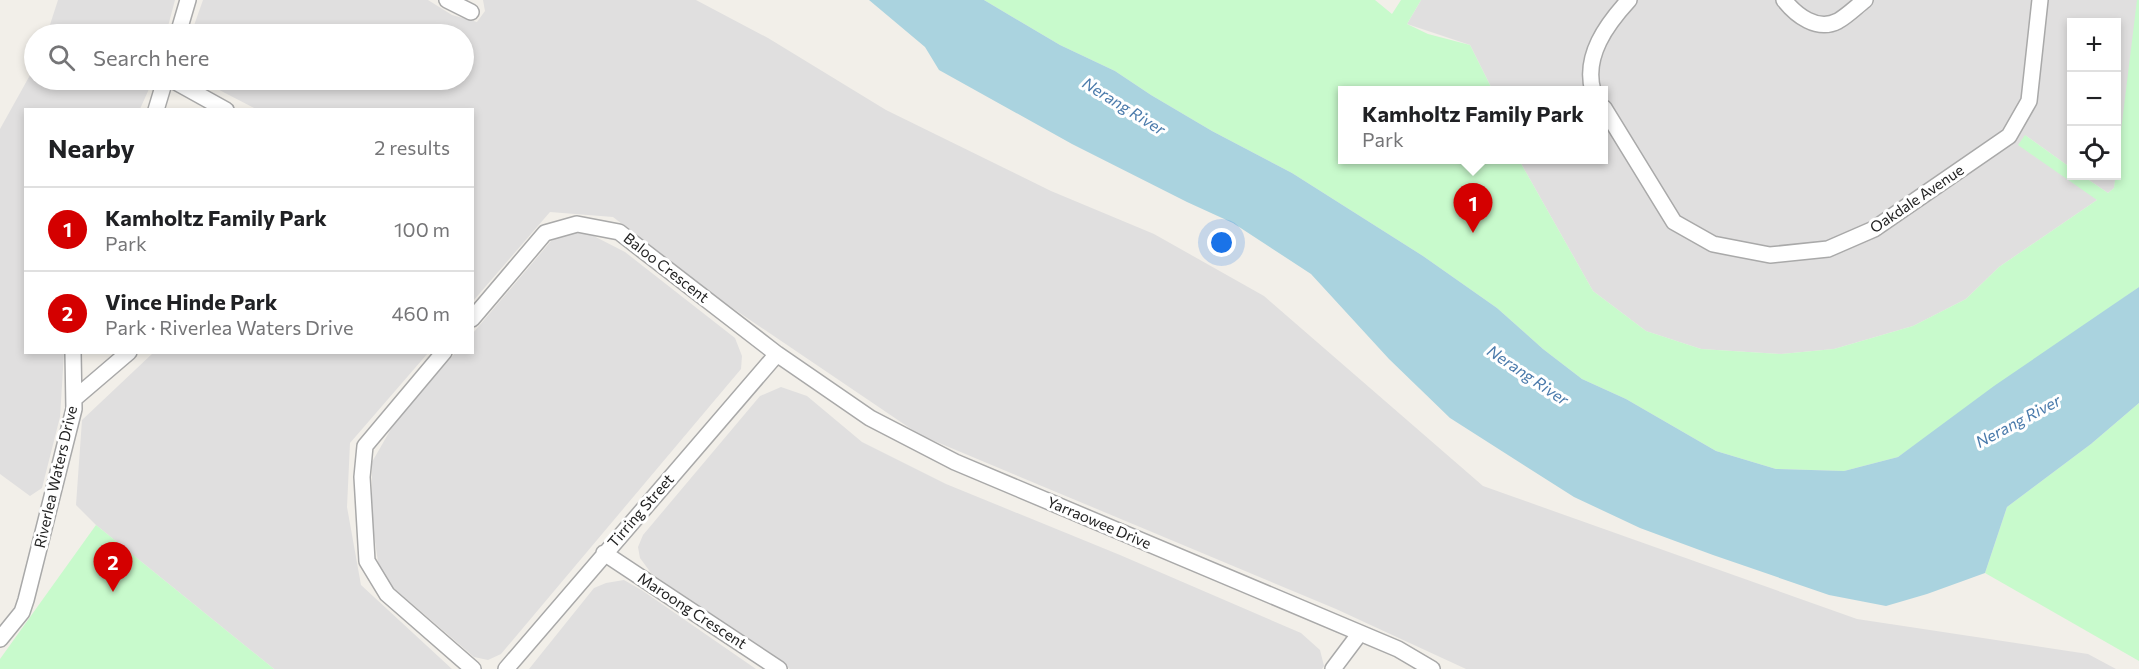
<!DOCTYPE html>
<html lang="en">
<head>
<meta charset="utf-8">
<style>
  :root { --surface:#fff; --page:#f2f2f2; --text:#202124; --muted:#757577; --line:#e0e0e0; --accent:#d40000 }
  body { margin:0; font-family:Commissioner,sans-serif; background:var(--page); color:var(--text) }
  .controls { position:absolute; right:18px; top:18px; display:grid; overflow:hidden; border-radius:0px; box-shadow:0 3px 9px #0003 }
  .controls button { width:54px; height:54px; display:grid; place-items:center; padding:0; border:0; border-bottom:2px solid var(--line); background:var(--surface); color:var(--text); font:30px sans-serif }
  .you { position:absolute; left:1222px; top:243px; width:21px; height:21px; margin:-15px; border:4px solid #fff; border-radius:50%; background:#1a73e8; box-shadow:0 0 0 9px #1a73e833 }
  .badge { display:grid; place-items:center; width:39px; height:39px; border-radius:50%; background:var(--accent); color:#fff; font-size:20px; font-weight:700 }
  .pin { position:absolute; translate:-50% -50px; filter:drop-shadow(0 2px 3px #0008) }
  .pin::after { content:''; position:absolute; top:32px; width:21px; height:18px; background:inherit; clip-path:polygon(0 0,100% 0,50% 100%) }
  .popup { position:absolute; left:1338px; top:86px; width:270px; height:78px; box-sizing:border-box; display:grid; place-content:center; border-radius:0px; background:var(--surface); filter:drop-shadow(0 2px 4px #0005); font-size:20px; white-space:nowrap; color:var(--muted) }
  .popup b { font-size:22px; color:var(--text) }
  .popup::after { content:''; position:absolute; left:50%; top:100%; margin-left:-12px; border:12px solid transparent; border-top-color:var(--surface) }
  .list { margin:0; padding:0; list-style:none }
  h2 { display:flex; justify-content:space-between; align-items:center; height:78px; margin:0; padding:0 24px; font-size:26px }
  h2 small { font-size:20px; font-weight:400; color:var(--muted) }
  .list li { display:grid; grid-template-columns:39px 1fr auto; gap:18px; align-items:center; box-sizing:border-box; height:84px; padding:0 24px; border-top:2px solid var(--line) }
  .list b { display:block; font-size:22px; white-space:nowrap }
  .list p { margin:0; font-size:20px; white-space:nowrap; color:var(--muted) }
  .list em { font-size:20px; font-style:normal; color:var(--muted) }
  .icon { flex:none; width:33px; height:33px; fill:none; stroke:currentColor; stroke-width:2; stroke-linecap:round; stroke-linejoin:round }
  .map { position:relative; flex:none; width:2139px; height:669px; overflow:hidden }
  .search { position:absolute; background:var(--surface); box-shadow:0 3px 9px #0003; left:24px; top:24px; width:450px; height:66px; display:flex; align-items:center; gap:15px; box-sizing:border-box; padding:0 21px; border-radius:33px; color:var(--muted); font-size:22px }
  .panel { position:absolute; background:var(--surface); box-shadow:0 3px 9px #0003; left:24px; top:108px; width:450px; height:246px; border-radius:0px }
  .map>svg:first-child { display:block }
  .residential { fill:#e0dfdf }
  .park { fill:#c8facc }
  .water { fill:#aad3df }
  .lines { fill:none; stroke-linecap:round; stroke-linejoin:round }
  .minor-casing { stroke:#a9a9a9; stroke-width:18 }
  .minor { stroke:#fff; stroke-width:15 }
  .labels { text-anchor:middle; stroke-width:6; stroke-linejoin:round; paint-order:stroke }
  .street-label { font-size:15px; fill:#222; stroke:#fff }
  .water-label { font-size:16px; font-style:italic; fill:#4a7aab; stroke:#fff }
</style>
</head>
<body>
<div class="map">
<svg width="2139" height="669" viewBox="0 0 2139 669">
  <rect width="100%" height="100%" fill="#f2efe9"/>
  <path class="residential" d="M58,0h117l-9,34h-119z
    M203,0h225l24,15 25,7 8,-11 -2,-11h213l72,38 118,72 165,81 103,43 110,62 219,190 374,133 231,35 28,15h-650l-130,-60 -416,-174 -195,-132 -112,-86 -63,-5 -77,89 -1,-191 -216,-1 -56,-29h264v-46h-273z
    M1421,0h718l-22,172 -1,-150h-44l-1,146 -46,-33 72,65 -98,67 -33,32 -53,27 -79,23 -53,5 -80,-5 -55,-18 -53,-40 -74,-131h85v-69l-40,-1 -4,-4 -69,1 -21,-42 -63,-21z
    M34,68v12h119l-13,29 -114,1v242l38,1 -4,64 -18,71 -12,8 -30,-22v-345z
    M2083,176h33l-2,12 -6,5z
    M584,231l41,21 110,86 7,18 -1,13 -240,285 -13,6 -14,-3 -84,-72 -12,-23 -6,-41v-59l23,-40 60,-69 17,-1 1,-19 78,-92 18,-9z
    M153,353h275l-78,90 -3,64 14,78 91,84h-178l-178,-144 -20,-20 6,-85z
    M781,387l26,9 55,46 84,42 174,71 181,78 19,17 4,16 -2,3h-532l-139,-96 -11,-15 -2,-11 5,-12 117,-139z
    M624,580l19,11 113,78h-227l65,-81 12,-5z"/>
  <path class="park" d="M984,0h391l17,14 9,-14h20l-14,24 21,10 42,11 21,42 70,-1 3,4 -222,1v69h177l74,131 53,40 55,18 80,5 53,-5 79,-23 53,-27 33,-32 98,-67 -79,-55 7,-10 46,33 1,8h11l25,17 6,-5 23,-188h2v287l-241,170 -54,14 -68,-2 -60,-18 -90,-52 -44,-20 -39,-30 -46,-41 -74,-52 -131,-83 -80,-42 -61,-36 -36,-24 -55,-26z
    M2139,403v258l-154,-88 22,-66 84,-63z
    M96,525l178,144h-274v-10z"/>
  <path class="water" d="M869,0h115l76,45 55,26 36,24 61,36 80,42 131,83 74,52 46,41 39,30 44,20 90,52 60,18 68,2 54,-14 96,-71 145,-99v116l-48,41 -84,63 -22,66 -58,21 -41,12 -57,-11 -116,-40 -73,-27 -66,-31 -124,-79 -61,-59 -78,-85 -78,-51 -46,-21 -115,-58 -133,-74 -14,-23z"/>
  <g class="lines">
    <defs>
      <path id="minor" d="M447,0l24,12
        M1784,0c12,15 33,32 54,21 9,-5 18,-14 27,-21
        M178,34l10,-34
        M172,80l54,30
        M1593,91c-10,-35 14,-67 36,-91
        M1604,108l70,114 39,22 57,11 58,-6 46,-20 135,-93 20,-35 11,-101
        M156,110l9,-30
        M472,319l73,-86 32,-9 42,8 158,122 93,64 85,44 443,187 34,20
        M444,352l-79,94 -3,31 5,84 20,33 86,75
        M74,399l55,-47
        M604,553l175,116
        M0,639l22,-27 4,-12 48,-191 -1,-57
        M506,669l271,-315
        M1333,669l27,-36"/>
    </defs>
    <use href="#minor" class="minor-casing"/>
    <use href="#minor" class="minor"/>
  </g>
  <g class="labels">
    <g class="street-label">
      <text transform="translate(1917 199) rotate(-34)" y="5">Oakdale Avenue</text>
      <text transform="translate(666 268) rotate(38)" y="5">Baloo Crescent</text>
      <text transform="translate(56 477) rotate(-77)" y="5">Riverlea Waters Drive</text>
      <text transform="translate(641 511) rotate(-49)" y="5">Tirring Street</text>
      <text transform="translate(1099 523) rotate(23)" y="5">Yarraowee Drive</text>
      <text transform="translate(692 611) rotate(33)" y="5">Maroong Crescent</text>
    </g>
    <g class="water-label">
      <text transform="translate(1124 106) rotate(32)" y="6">Nerang River</text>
      <text transform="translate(1528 375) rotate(34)" y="6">Nerang River</text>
      <text transform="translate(2018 421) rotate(-28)" y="6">Nerang River</text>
    </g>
  </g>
</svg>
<div class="controls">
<button>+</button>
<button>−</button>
<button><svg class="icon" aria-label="locate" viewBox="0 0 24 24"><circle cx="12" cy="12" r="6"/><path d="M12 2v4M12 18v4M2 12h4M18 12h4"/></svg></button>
</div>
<div class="you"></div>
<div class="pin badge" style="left:1473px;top:233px">1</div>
<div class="popup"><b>Kamholtz Family Park</b>Park</div>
<div class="pin badge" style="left:113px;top:592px">2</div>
<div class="search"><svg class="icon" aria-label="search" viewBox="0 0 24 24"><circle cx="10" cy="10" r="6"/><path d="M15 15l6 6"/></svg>Search here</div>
<section class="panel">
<h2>Nearby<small>2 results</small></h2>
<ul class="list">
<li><span class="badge">1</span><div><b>Kamholtz Family Park</b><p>Park</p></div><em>100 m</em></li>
<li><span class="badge">2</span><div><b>Vince Hinde Park</b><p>Park · Riverlea Waters Drive</p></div><em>460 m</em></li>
</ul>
</section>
</div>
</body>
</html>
